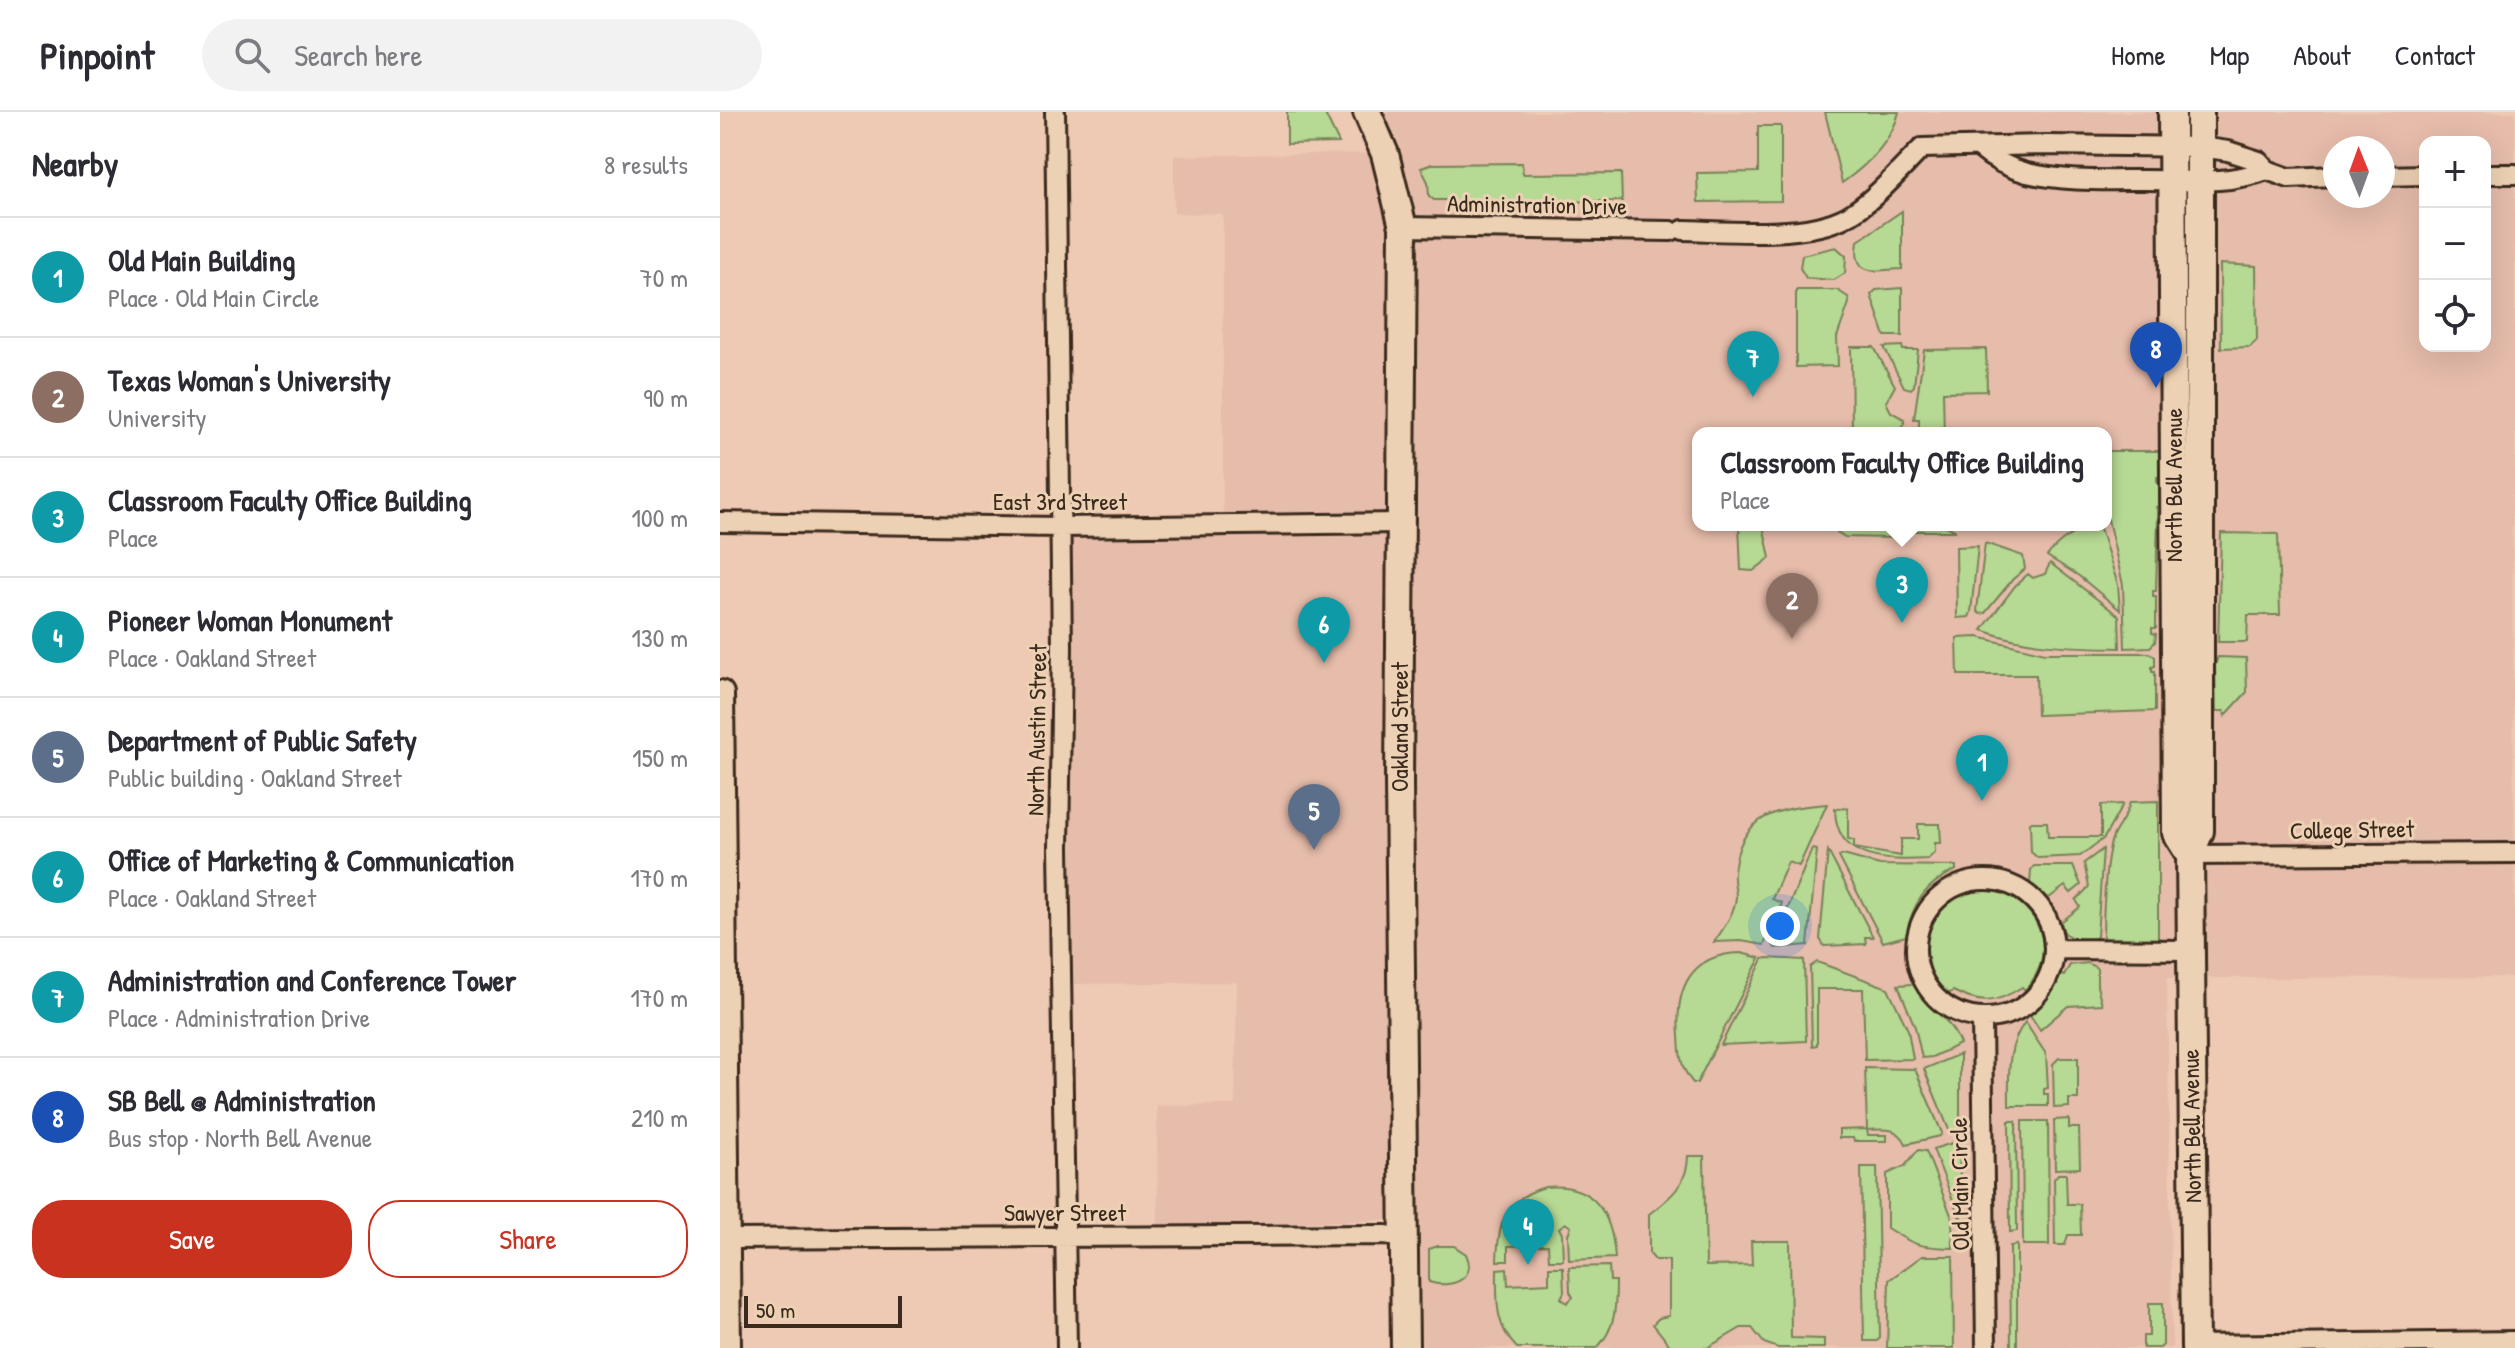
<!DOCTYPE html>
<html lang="en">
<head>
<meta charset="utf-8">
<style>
  :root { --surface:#fff; --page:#f2f2f3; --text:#2b2b33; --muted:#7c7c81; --line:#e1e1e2; --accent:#c8321e }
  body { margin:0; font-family:"Patrick Hand",sans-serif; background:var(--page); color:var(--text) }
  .controls { position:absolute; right:24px; top:24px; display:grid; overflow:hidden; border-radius:16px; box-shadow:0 8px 32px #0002 }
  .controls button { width:72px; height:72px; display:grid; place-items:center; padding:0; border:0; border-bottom:2px solid var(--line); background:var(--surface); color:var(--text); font:40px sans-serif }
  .compass { position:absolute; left:1603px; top:24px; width:72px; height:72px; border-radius:50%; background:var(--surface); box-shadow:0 8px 32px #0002; rotate:359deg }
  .scale { position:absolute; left:24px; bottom:20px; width:158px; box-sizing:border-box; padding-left:8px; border:4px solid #3b2a1e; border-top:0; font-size:22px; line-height:28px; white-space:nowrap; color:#3b2a1e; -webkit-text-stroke:6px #edd1b4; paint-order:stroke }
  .you { position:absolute; left:1060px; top:814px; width:28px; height:28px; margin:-20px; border:6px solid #fff; border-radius:50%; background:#1a73e8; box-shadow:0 0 0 12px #1a73e833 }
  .badge { display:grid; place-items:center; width:52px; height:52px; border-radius:50%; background:var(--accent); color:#fff; font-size:26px; font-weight:700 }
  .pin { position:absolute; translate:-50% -66px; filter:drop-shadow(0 2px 4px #0008) }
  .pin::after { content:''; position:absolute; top:42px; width:28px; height:24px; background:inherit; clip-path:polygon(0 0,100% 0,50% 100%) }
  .popup { position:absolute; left:972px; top:315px; width:420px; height:104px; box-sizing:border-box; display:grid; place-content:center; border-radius:16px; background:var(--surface); filter:drop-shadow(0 2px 6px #0005); font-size:26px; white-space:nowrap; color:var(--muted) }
  .popup b { font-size:30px; color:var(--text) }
  .popup::after { content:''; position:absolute; left:50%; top:100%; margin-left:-16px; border:16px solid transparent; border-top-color:var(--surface) }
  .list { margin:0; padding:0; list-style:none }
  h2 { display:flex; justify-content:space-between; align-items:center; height:104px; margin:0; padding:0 32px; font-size:34px }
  h2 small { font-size:26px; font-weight:400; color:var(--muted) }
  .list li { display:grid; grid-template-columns:52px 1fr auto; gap:24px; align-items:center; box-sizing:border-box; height:120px; padding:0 32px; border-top:2px solid var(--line) }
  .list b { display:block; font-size:30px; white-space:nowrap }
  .list p { margin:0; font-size:26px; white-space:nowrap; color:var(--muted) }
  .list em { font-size:26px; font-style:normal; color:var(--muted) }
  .actions { display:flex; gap:16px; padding:24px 32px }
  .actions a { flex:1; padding:18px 0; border:2px solid var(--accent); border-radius:32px; text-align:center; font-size:28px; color:var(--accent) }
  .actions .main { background:var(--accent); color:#fff }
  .icon { flex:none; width:44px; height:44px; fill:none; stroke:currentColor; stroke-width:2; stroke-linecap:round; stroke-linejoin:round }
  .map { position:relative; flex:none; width:1795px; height:1236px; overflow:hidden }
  header { display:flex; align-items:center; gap:48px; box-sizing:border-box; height:112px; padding:0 40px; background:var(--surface); border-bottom:2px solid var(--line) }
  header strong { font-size:38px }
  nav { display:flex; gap:44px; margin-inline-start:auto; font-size:28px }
  .search { width:560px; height:72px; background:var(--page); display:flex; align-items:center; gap:20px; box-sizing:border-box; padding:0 28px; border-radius:44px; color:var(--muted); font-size:30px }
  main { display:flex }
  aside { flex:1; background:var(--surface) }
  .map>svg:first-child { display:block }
  .built { fill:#e6bcab; fill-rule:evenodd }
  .green { fill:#b6d993; stroke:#788258; stroke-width:2 }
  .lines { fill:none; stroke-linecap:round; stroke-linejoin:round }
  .street-casing { stroke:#3b2a1e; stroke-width:24 }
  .secondary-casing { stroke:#3b2a1e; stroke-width:32 }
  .street { stroke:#edd1b4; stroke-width:18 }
  .secondary { stroke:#edd1b4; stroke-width:26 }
  .labels { text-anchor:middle; stroke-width:6; stroke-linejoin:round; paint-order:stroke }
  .street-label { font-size:24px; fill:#3b2a1e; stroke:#edd1b4 }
</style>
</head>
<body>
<header>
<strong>Pinpoint</strong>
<div class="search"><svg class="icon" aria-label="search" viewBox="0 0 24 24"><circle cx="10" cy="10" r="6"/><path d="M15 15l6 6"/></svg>Search here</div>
<nav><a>Home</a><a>Map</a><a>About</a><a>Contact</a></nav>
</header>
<main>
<aside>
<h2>Nearby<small>8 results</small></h2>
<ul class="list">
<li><span class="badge" style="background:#0f9aa8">1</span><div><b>Old Main Building</b><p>Place · Old Main Circle</p></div><em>70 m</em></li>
<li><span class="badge" style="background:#8d6e63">2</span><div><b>Texas Woman's University</b><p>University</p></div><em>90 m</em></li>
<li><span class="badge" style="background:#0f9aa8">3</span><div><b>Classroom Faculty Office Building</b><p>Place</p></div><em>100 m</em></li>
<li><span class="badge" style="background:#0f9aa8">4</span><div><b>Pioneer Woman Monument</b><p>Place · Oakland Street</p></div><em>130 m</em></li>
<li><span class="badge" style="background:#5c6f8a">5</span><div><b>Department of Public Safety</b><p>Public building · Oakland Street</p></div><em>150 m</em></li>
<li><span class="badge" style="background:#0f9aa8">6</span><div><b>Office of Marketing &amp; Communication</b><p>Place · Oakland Street</p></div><em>170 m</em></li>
<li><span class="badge" style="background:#0f9aa8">7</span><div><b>Administration and Conference Tower</b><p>Place · Administration Drive</p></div><em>170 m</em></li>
<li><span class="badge" style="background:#1a4fb4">8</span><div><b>SB Bell @ Administration</b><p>Bus stop · North Bell Avenue</p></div><em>210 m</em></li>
</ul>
<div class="actions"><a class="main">Save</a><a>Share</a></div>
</aside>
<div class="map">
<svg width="1795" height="1236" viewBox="0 0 1795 1236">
  <rect width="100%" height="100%" fill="#eec9b3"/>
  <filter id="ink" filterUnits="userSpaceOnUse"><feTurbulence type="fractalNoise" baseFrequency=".0125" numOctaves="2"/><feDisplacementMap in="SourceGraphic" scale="16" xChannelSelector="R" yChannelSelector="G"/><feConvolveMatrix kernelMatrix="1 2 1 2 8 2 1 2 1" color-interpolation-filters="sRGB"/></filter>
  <g filter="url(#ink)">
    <path class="built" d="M665,0h1130v383h-3l3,482 -348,1 5,370h-750l-2,-129 -262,7 -1,-120 78,-1 2,-123 -164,2 -4,-447 154,-3v-320l-49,-1v-57l229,-3zM1705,30h60v204h-60zM1615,36h48v48h-48zM978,321h408v92h-408z"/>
    <path class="green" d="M567,0h37l15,31 -52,1z
      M1105,0h74c-7,29 -33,54 -57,71z
      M1038,14h23v75l-83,1 -1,-29 61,-1z
      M802,51l1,11 98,-1 1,28 -172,2 -3,-3h-13l-5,-4 -1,-14 -7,-14 11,-4z
      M1182,99v58c-27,1 -50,9 -44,-28z
      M1116,135l10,9 -1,17 -11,7 -28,-2 -6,-10 2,-13z
      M1500,152l36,2 1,74 -7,7 -29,1z
      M1182,176v48h-17l-14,-41 5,-5z
      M1076,178h41l11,7 1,6 -12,34 1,29 -42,1z
      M1182,234l1,4h15l-4,36 -3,3 -7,-2 -20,-40z
      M1131,235h23l21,39 -9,16 5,10 13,7v5l-4,6 -48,3z
      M1266,237l1,42 -44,1 1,41h-29l-1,-5 5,-1v-8h-5l10,-69z
      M1386,339h54v26h-3v6h2v23l-3,1 2,6 -2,78h-3v6h3v31h-4v5l4,1 -1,8 -5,5 -25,1 -2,-63 -17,-74z
      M1019,413h24l7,33 -17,13 -12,-1z
      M1120,413h105l11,6h-62l-1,7 -48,-1 -8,-5z
      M1379,413l19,60 2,25 -41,-34 -32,-20c11,-14 34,-31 52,-31z
      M1501,421l57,1 2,81h-32l-1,27h-29z
      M1265,431l38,13 2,13 -12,10 -28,34 -5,1 -3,-3z
      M1258,434l-7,66 -2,5 -12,1 -1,-71z
      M1330,451l69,53 1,32c-48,-1 -93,-1 -138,-18l33,-44 13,-12 5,4 12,-4z
      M1258,525l67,16h105l5,4v9l-3,1v5h3v39l-118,4 -1,-40h-78l-1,-37z
      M1498,545l28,1 1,34 -22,24 -1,-5h-8l-1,-46z
      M1438,689v139h-53l-2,-3c0,-22 2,-82 10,-101 6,-12 14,-20 17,-34z
      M1107,692l-28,62 -11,-4 -16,37 10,4 -18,42 -23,-4 -27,1c9,-12 21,-29 22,-45 0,-8 -3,-16 -2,-24 5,-59 44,-65 93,-69z
      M1403,692l-19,34 -24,18 -42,2 -7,-6 -1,-30h17l1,15h53v-32z
      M1128,696v31l6,1v8l47,8v-17h17v-15h22l1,19h-6v9l-7,7c-41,2 -92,3 -93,-50z
      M1092,737l5,1 -9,95 -33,3 -2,-3z
      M1383,737l-6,87 -2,3c-16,0 -32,3 -34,-17l19,-15 -4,-7 13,-13 -5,-24z
      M1108,739l45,86h-8l1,7 -42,2 -4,-7z
      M1123,743l37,10 76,1v4c-31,14 -44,34 -50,66l-23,6 -44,-85z
      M1314,754h39l8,19 -10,8 -6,-7 -16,12 -19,-13 1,-15z
      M1263,777c53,4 80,61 42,101l-3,-3c-26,17 -42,18 -69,4l-5,3c-44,-40 -21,-98 35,-105z
      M1021,841l19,5 -63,125h-4c-13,-16 -13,-28 -14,-47 -4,-46 10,-82 62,-83z
      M1047,846l37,2 2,81 -85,4 42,-86z
      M1097,850l71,26 20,42 5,29 -48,1 -2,-71h-46v56l-5,1 -2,-79z
      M1368,851l9,5v18l5,18 -34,2 -28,24 -10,-15 18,-20 11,-21 5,2 6,-11z
      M1193,872c15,22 37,34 47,60l-28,13 -10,1 -7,-31 -17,-42z
      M1305,910l21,32 2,34 -4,1v5h4v12h-39c0,-32 -3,-58 16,-84z
      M1240,942v80l-11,-4 -25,-61z
      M1339,946h19v41h-9v8l-15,1 -1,-44z
      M1145,956l50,1 27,64 -2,3 -34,8c-7,-17 -22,-15 -39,-14l1,5h19v6h-33l-1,-3h-14v-8l28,-1z
      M1349,1007v9h10l1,40 -25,1 -1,-49z
      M1289,1009h7l1,110 -7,1z
      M1302,1009h26l1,124h-26z
      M1239,1029l2,80 -28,-72z
      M1198,1038l8,1 26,67 1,30c-34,-1 -38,-2 -66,-20v-54l18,-8z
      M968,1044h16l2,110 46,-1 -1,-24h39l1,97 33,1v9h-46l-14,-5 -12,-15h-11l-34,20h-35l-19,-24 6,-6 10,-2v-56h-14l-6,-7v-39c21,-16 39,-30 39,-58z
      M1141,1055h16l3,171 -3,3h-13z
      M1338,1062h8l1,30h13l1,31h-13l-3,10h-10l-1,-66z
      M825,1075c50,-5 67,27 70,71l-46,2 -1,-26 3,-7 -6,-4 -6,5 3,6 1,26h-14l-1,-15 -40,1v15h-11c1,-38 7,-62 48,-74z
      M1297,1133v103h-6l-1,-102z
      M718,1134h16l12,8c12,26 -16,35 -37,28v-33z
      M1202,1144h31l1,92h-67l2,-68z
      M889,1154l1,15h6c0,26 0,47 -19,67h-80c-23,-23 -20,-49 -20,-79l10,-1 1,17 41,-2v-16h14l1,25 -3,6 6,5 6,-6 -3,-5 -1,-25z
      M1429,1191h14v42l-3,3h-17v-12h6z"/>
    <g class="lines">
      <defs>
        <path id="street" d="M335,0l7,534 -3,201 8,501
          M1258,35c14,12 30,21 49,26 39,9 78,7 118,7 42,0 82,5 122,-10
          M1765,62h30
          M1663,64l42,-1
          M683,115l268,4
          M963,118c48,1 131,10 171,-18 24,-16 48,-44 68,-64l125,-3 154,2 27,4 31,10 8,9 22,8 46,-2
          M0,410l340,5 341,-4
          M1470,743l325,-2
          M1196 837a69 69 0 1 1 138 0a69 69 0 1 1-138 0Z
          M1335,837l136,1
          M1262,907l4,329
          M7,1127l658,-4 19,3
          M1475,1233l320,-4"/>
        <path id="secondary" d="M647,0l18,42 18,73 -4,555 6,566
          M1452,0l4,721 14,22
          M0,582l7,654
          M1475,1236l-5,-493 10,-24v-719"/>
      </defs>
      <use href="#street" class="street-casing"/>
      <use href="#secondary" class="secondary-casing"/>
      <use href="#street" class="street"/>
      <use href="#secondary" class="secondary"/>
    </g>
  </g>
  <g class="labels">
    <g class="street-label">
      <text transform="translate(817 93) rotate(1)" y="8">Administration Drive</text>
      <text transform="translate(1454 373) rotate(-90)" y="8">North Bell Avenue</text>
      <text x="340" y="398">East 3rd Street</text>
      <text transform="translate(680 615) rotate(-90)" y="8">Oakland Street</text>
      <text transform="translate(317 618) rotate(-89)" y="8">North Austin Street</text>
      <text transform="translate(1632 718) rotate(-1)" y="8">College Street</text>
      <text transform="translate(1472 1014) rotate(-91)" y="8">North Bell Avenue</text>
      <text transform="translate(1240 1072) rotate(-91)" y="8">Old Main Circle</text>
      <text x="345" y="1109">Sawyer Street</text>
    </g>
  </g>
</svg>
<div class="controls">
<button>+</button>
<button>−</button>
<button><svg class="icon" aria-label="locate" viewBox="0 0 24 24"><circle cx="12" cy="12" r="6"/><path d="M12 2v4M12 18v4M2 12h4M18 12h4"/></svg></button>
</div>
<svg class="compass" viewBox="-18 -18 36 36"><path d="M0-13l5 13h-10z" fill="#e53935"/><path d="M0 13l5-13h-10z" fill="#7c7c81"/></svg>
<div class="scale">50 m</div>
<div class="you"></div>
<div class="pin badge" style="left:1262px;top:689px;background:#0f9aa8">1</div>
<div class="pin badge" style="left:1072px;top:527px;background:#8d6e63">2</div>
<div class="pin badge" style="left:1182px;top:511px;background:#0f9aa8">3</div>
<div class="popup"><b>Classroom Faculty Office Building</b>Place</div>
<div class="pin badge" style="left:808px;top:1153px;background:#0f9aa8">4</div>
<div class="pin badge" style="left:594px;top:738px;background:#5c6f8a">5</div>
<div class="pin badge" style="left:604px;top:551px;background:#0f9aa8">6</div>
<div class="pin badge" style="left:1033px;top:285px;background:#0f9aa8">7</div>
<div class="pin badge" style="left:1436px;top:276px;background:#1a4fb4">8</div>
</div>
</main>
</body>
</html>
